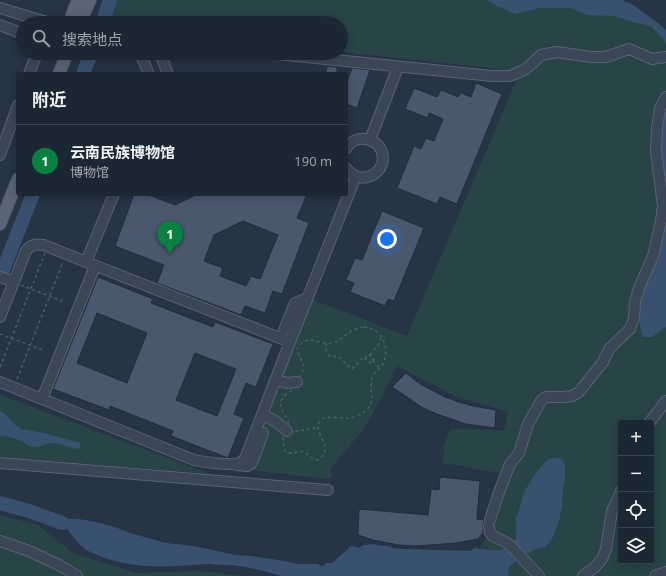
<!DOCTYPE html>
<html lang="zh">
<head>
<meta charset="utf-8">
<style>
  :root { --surface:#1c2734; --page:#293340; --text:#f1f3f6; --muted:#a0a5ac; --line:#3a444f; --accent:#0b8043 }
  body { margin:0; font-family:"Open Sans","Noto Sans SC",sans-serif; background:var(--page); color:var(--text) }
  .controls { position:absolute; right:12px; bottom:12px; display:grid; overflow:hidden; border-radius:4px; box-shadow:0 2px 10px #0003 }
  .controls button { width:36px; height:36px; display:grid; place-items:center; padding:0; border:0; border-bottom:1px solid var(--line); background:var(--surface); color:var(--text); font:20px sans-serif }
  .you { position:absolute; left:387px; top:239px; width:14px; height:14px; margin:-10px; border:3px solid #fff; border-radius:50%; background:#1a73e8; box-shadow:0 0 0 6px #1a73e833 }
  .badge { display:grid; place-items:center; width:26px; height:26px; border-radius:50%; background:var(--accent); color:#fff; font-size:13px; font-weight:700 }
  .pin { position:absolute; translate:-50% -33px; filter:drop-shadow(0 1px 2px #0008) }
  .pin::after { content:''; position:absolute; top:21px; width:14px; height:12px; background:inherit; clip-path:polygon(0 0,100% 0,50% 100%) }
  .list { margin:0; padding:0; list-style:none }
  h2 { display:flex; justify-content:space-between; align-items:center; height:52px; margin:0; padding:0 16px; font-size:17px }
  h2 small { font-size:13px; font-weight:400; color:var(--muted) }
  .list li { display:grid; grid-template-columns:26px 1fr auto; gap:12px; align-items:center; box-sizing:border-box; height:72px; padding:0 16px; border-top:1px solid var(--line) }
  .list b { display:block; font-size:15px; white-space:nowrap }
  .list p { margin:0; font-size:13px; white-space:nowrap; color:var(--muted) }
  .list em { font-size:13px; font-style:normal; color:var(--muted) }
  .icon { flex:none; width:22px; height:22px; fill:none; stroke:currentColor; stroke-width:2; stroke-linecap:round; stroke-linejoin:round }
  .map { position:relative; flex:none; width:666px; height:576px; overflow:hidden }
  .search { position:absolute; background:var(--surface); box-shadow:0 2px 10px #0003; left:16px; top:16px; width:332px; height:44px; display:flex; align-items:center; gap:10px; box-sizing:border-box; padding:0 14px; border-radius:22px; color:var(--muted); font-size:15px }
  .panel { position:absolute; background:var(--surface); box-shadow:0 2px 10px #0003; left:16px; top:72px; width:332px; height:124px; border-radius:4px }
  .map>svg:first-child { display:block }
  .green { fill:#284447; fill-rule:evenodd }
  .water { fill:#39506e }
  .lines { fill:none; stroke-linecap:round; stroke-linejoin:round }
  .river { stroke:#39506e; stroke-width:14 }
  .building { fill:#4a586d; stroke:#212d3d; fill-rule:evenodd }
  .minor-casing { stroke:#596473; stroke-width:12 }
  .major-casing { stroke:#444f5f; stroke-width:14 }
  .path { stroke:#476163; stroke-width:1.5; stroke-dasharray:3 3; stroke-linecap:butt }
  .minor { stroke:#3b4656; stroke-width:10 }
  .major { stroke:#596575; stroke-width:12 }
</style>
</head>
<body>
<div class="map">
<svg width="666" height="576" viewBox="0 0 666 576">
  <rect width="100%" height="100%" fill="#263446"/>
  <path class="green" d="M117,0h505l11,5 25,18 8,7v546h-209l22,-27 19,-31 2,-45 -57,-10 1,-18 6,-16 54,1 4,-18 -53,-16 -58,-30c-8,14 -14,30 -22,44 -12,22 -29,40 -45,59l2,8 -4,2 -80,-9v-11l63,-160 96,37 108,-252 2,-13 -176,-19v-29h-232zM621,423h30v138h-30z
    M0,395l211,79 -211,-17z
    M0,515l38,10 36,29 63,19 63,-2 45,5h-245z"/>
  <path class="water" d="M486,0h136l11,5 25,18 8,7v14l-2,-4 -13,-14 -19,-4 -16,-6 -29,-1 -16,-7h-33l-23,6 -16,-7z
    M666,102v225l-14,10h-10l-3,-18 2,-24 24,-78 -6,-86z
    M0,411l4,2 10,11 7,5 23,4 34,9 2,2v4l-2,1c-8,-1 -21,-7 -27,-6 -7,1 -12,5 -19,4 -4,-1 -7,-4 -11,-6 -6,-3 -14,-5 -21,-5z
    M553,458h5l4,2 2,4 1,4v11l-2,9 -1,18 -3,16 -6,15 -7,10c-13,0 -28,12 -38,21l1,8h-228c-17,-5 -35,-10 -53,-11 -6,0 -12,0 -19,-1 -37,2 -73,7 -109,-8 -4,-2 -10,-4 -14,-6 -6,-5 -10,-10 -15,-16 -3,-5 -9,-9 -9,-15h16l13,2 24,6 15,6 36,10 28,3 41,9 15,1 35,5 12,3h20l5,2 3,-1 1,-2h6l17,-15v-1l4,-1 6,2 4,-3 14,-1v1l11,1 5,2 10,1 67,2 5,-3c22,3 24,6 41,-9v-22l2,-3 6,-22 11,-18 13,-15z"/>
  <g class="lines">
    <path class="river" d="M102,23l8,-23
      M83,74l8,-21
      M3,270l30,-76
      M0,503l29,8 33,12"/>
  </g>
  <path class="building" d="M327,66l10,1v7h-11z
    M352,68l18,2 -13,38 -11,-4v-20z
    M476,83l26,11 -45,110 -17,-7 -3,7 -40,-16 17,-42 7,3 5,-11 8,3 9,-22 -14,-6 -1,5 -23,-9 9,-21 23,9 4,-7 17,7 3,-4 10,4z
    M134,194h12l29,11 23,-11h109l-10,24 12,5 -27,71 -9,-3 -8,22 -20,-7 -4,9 -84,-32 7,-18 -49,-19zM243,221l35,14 -18,44 -9,-3 -5,10 -26,-10 3,-8 -19,-7 10,-26z
    M382,211l42,17 -30,73 -6,-2 -3,7 -35,-14 4,-9 -8,-3 9,-22 7,2z
    M98,277l55,22 -2,4 62,24 2,-5 58,22 -17,43 -10,-4 -12,31 10,4 -16,40 -57,-22 2,-5 -63,-25 -1,4 -56,-21zM97,313l50,20 -20,50 -50,-20zM195,353l41,16 -19,47 -41,-16z
    M406,373l14,11 25,13 14,5 14,4 23,4 -1,18 -29,-4 -29,-10 -14,-6 -31,-21z
    M440,477l40,4 -3,38 7,1v3l-1,2v8l-5,6 -21,4 -41,3 -17,-1 -26,-5 -15,-5 1,-26 69,6 3,-26 8,1z"/>
  <g class="lines">
    <defs>
      <path id="minor" d="M0,8l50,15
        M0,25l23,9
        M140,53l9,21
        M160,53l8,21
        M267,53l225,23h18l16,-7 15,-14 16,-3 34,5h15l23,-8 23,10 14,-2
        M29,74l8,-21
        M370,140l28,-73
        M346,149c4,-7 11,-11 18,-10 5,0 10,3 14,6 17,21 -14,47 -32,23
        M0,155l18,-50
        M114,194l-28,68 204,80 66,-166
        M0,277l14,5
        M0,317l26,-66c5,-7 10,-7 18,-6l42,17
        M284,330l11,-27 13,-5
        M276,380l12,3 9,-1
        M0,382l194,78c9,2 37,6 45,3 3,-1 6,-4 7,-7l44,-114
        M42,399l53,-133
        M262,414l13,7 12,10
        M649,423l17,-22
        M0,463l328,27
        M237,465l10,1 5,-3 11,-30
        M490,520l8,-25 12,-31 9,-11 9,-29 13,-23 5,-4h17l9,-1 7,-4 24,-30 6,-13 21,-20 4,-11 1,-16 4,-14 14,-32 8,-35 2,-15 -7,-55 1,-23 3,-20 6,-11
        M489,527l1,6 3,3 16,8 30,32
        M0,541l29,10 32,15 16,10
        M583,576l12,-9 7,-8 4,-10 6,-38 9,-20
        M655,576l11,-4"/>
      <path id="major" d="M73,23l-1,-8 6,-15
        M79,23l3,-5 8,-18
        M59,74l8,-21
        M0,224l18,-45"/>
    </defs>
    <use href="#minor" class="minor-casing"/>
    <use href="#major" class="major-casing"/>
    <path class="path" d="M21,285l41,16
      M364,327c5,1 10,2 14,6 8,6 10,22 5,31 -3,5 -9,8 -11,14 -4,14 7,25 -11,36 -4,2 -9,4 -14,4 -8,1 -21,-4 -27,3 -9,12 17,25 -2,39 -7,-1 -9,-5 -14,-8 -7,-3 -10,5 -19,-1 -1,-4 -2,-8 -2,-12 1,-6 7,-11 5,-18 -3,-8 -10,-13 -6,-22 2,-5 8,-6 11,-10 1,-1 10,-18 10,-19 0,0 1,-5 0,-6 -2,-8 -11,-14 -1,-21 9,-7 20,2 30,0 8,-1 11,-7 18,-11 4,-3 9,-4 14,-5z
      M0,334l43,16
      M326,343v7l4,7 7,-1 15,13 11,-12 7,6 2,-3 7,7
      M370,355l9,-11 2,-7
      M365,358l3,-4 6,5 -2,1
      M0,367l45,-114
      M17,379l46,-117
      M295,431c8,0 15,-3 23,-3"/>
    <use href="#minor" class="minor"/>
    <use href="#major" class="major"/>
  </g>
</svg>
<div class="controls">
<button>+</button>
<button>−</button>
<button><svg class="icon" aria-label="locate" viewBox="0 0 24 24"><circle cx="12" cy="12" r="6"/><path d="M12 2v4M12 18v4M2 12h4M18 12h4"/></svg></button>
<button><svg class="icon" aria-label="layers" viewBox="0 0 24 24"><path d="M12 4l9 5-9 5-9-5zM3 14l9 5 9-5"/></svg></button>
</div>
<div class="you"></div>
<div class="pin badge" style="left:170px;top:254px">1</div>
<div class="search"><svg class="icon" aria-label="search" viewBox="0 0 24 24"><circle cx="10" cy="10" r="6"/><path d="M15 15l6 6"/></svg>搜索地点</div>
<section class="panel">
<h2>附近<small></small></h2>
<ul class="list">
<li><span class="badge">1</span><div><b>云南民族博物馆</b><p>博物馆</p></div><em>190 m</em></li>
</ul>
</section>
</div>
</body>
</html>
